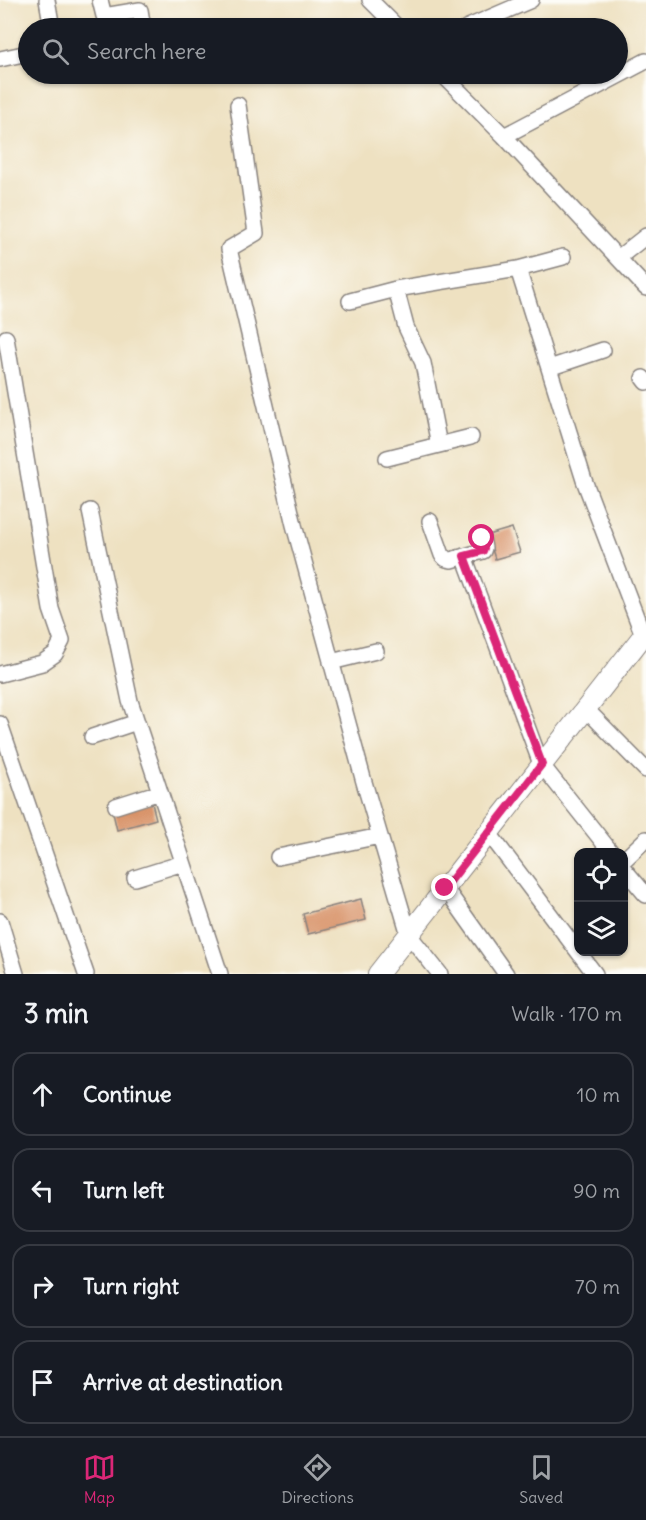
<!DOCTYPE html>
<html lang="en">
<head>
<meta charset="utf-8">
<style>
  :root { --surface:#171b24; --page:#242831; --text:#f1f3f6; --muted:#9ea1a6; --line:#363941; --accent:#db2777 }
  body { margin:0; font-family:Delius,sans-serif; background:var(--page); color:var(--text) }
  .controls { position:absolute; right:18px; bottom:18px; display:grid; overflow:hidden; border-radius:12px; box-shadow:0 2px 4px #0004 }
  .controls button { width:54px; height:54px; display:grid; place-items:center; padding:0; border:0; border-bottom:2px solid var(--line); background:var(--surface); color:var(--text); font:30px sans-serif }
  .stop { position:absolute; width:18px; height:18px; margin:-14px; border:4px solid #db2777; border-radius:50%; background:#fff }
  .stop.end { background:#db2777; border-color:#fff; box-shadow:0 2px 6px #0008 }
  .list { margin:0; padding:0; list-style:none }
  h2 { display:flex; justify-content:space-between; align-items:center; height:78px; margin:0; padding:0 24px; font-size:26px }
  h2 small { font-size:20px; font-weight:400; color:var(--muted) }
  .list li { display:grid; grid-template-columns:39px 1fr auto; gap:18px; align-items:center; box-sizing:border-box; height:84px; margin:0 12px 12px; padding:0 12px; border:2px solid var(--line); border-radius:18px }
  .list b { display:block; font-size:22px; white-space:nowrap }
  .list em { font-size:20px; font-style:normal; color:var(--muted) }
  .icon { flex:none; width:33px; height:33px; fill:none; stroke:currentColor; stroke-width:2; stroke-linecap:round; stroke-linejoin:round }
  .map { position:relative; flex:none; width:646px; height:974px; overflow:hidden }
  .search { position:absolute; background:var(--surface); box-shadow:0 2px 4px #0004; left:18px; right:18px; top:18px; height:66px; display:flex; align-items:center; gap:15px; box-sizing:border-box; padding:0 21px; border-radius:33px; color:var(--muted); font-size:22px }
  .sheet { height:462px; background:var(--surface) }
  nav { display:flex; justify-content:space-around; align-items:center; box-sizing:border-box; height:84px; border-top:2px solid var(--line); background:var(--surface); font-size:16px; color:var(--muted) }
  nav a { display:grid; justify-items:center; gap:3px }
  nav .on { color:var(--accent) }
  .map>svg:first-child { display:block }
  .building { fill:#d89267 }
  .lines { fill:none; stroke-linecap:round; stroke-linejoin:round }
  .minor-casing { stroke:#88827e; stroke-width:18 }
  .tertiary-casing { stroke:#88827e; stroke-width:22 }
  .minor { stroke:#fff; stroke-width:15 }
  .tertiary { stroke:#fff; stroke-width:20 }
  .route { stroke:#db2777; stroke-width:8 }
</style>
</head>
<body>
<div class="map">
<svg width="646" height="974" viewBox="0 0 646 974">
  <rect width="100%" height="100%" fill="#fdfcf7"/>
  <filter id="ink" filterUnits="userSpaceOnUse"><feTurbulence type="fractalNoise" baseFrequency=".0167" numOctaves="2"/><feDisplacementMap in="SourceGraphic" scale="12" xChannelSelector="R" yChannelSelector="G"/><feConvolveMatrix kernelMatrix="1 2 1 2 8 2 1 2 1" color-interpolation-filters="sRGB"/></filter>
  <filter id="wash" filterUnits="userSpaceOnUse"><feTurbulence type="fractalNoise" baseFrequency=".008" numOctaves="4" result="noise"/><feDisplacementMap in="SourceGraphic" scale="24" xChannelSelector="R" yChannelSelector="G"/><feGaussianBlur stdDeviation="1.35" result="paint"/><feColorMatrix in="noise" values="0 0 0 0 0 0 0 0 0 0 0 0 0 0 0 0 0 1.4 0 .05"/><feComposite in="paint" operator="in"/></filter>
  <g filter="url(#wash)">
    <rect width="100%" height="100%" fill="#eee1c1"/>
    <g id="blocks">
      <path class="building" d="M512,528l8,24 -25,7 -7,-24z
        M152,803l4,16 -39,11 -4,-17z
        M361,899l5,21 -58,14 -5,-20z"/>
    </g>
  </g>
  <g filter="url(#ink)">
    <use href="#blocks" fill-opacity="0" stroke="#88827e" stroke-width="1.5"/>
    <g class="lines">
      <defs>
        <path id="minor" d="M47,0l5,28
          M100,0l4,16 36,-6 3,18
          M370,0l28,28
          M466,28l65,-28
          M0,59l28,-6
          M442,74l62,62 142,152
          M238,105l18,128 -27,16 65,276 70,257 45,153 31,39
          M504,136l142,-75
          M563,257l-45,12 66,211 59,155 3,3
          M618,258l28,-22
          M350,301l46,-12
          M549,368l54,-18
          M643,378l3,4
          M439,445l-16,-82 -17,-36 -10,-38 122,-20
          M387,458l84,-21
          M90,511l40,190 90,273
          M430,521l12,34 4,4 5,1 32,-9 1,-3 -2,-10
          M464,556l77,208 70,88
          M331,662l45,-11
          M0,674l42,-11 13,-9 7,-13 -11,-32 -45,-271
          M585,708l61,62
          M0,724l86,250
          M92,737l45,-15
          M116,806l44,-14
          M488,832l107,142
          M278,857l102,-21
          M624,860l22,-21
          M624,869l22,26
          M135,878l48,-15
          M445,888l61,86
          M0,921l16,53"/>
        <path id="tertiary" d="M378,974l268,-342"/>
      </defs>
      <use href="#minor" class="minor-casing"/>
      <use href="#tertiary" class="tertiary-casing"/>
      <use href="#minor" class="minor"/>
      <use href="#tertiary" class="tertiary"/>
    </g>
  </g>
  <g class="lines" filter="url(#ink)">
    <path class="route" d="M445,888l97,-124 -78,-208 19,-5 1,-3 -2,-10"/>
  </g>
</svg>
<div class="controls">
<button><svg class="icon" aria-label="locate" viewBox="0 0 24 24"><circle cx="12" cy="12" r="6"/><path d="M12 2v4M12 18v4M2 12h4M18 12h4"/></svg></button>
<button><svg class="icon" aria-label="layers" viewBox="0 0 24 24"><path d="M12 4l9 5-9 5-9-5zM3 14l9 5 9-5"/></svg></button>
</div>
<div class="stop" style="left:482px;top:538px"></div>
<div class="stop end" style="left:445px;top:888px"></div>
<div class="search"><svg class="icon" aria-label="search" viewBox="0 0 24 24"><circle cx="10" cy="10" r="6"/><path d="M15 15l6 6"/></svg>Search here</div>
</div>
<section class="sheet">
<h2>3 min<small>Walk · 170 m</small></h2>
<ul class="list">
<li><svg class="icon" aria-label="ahead" viewBox="0 0 24 24"><path d="M12 20V5M6 11l6-6 6 6"/></svg><div><b>Continue</b></div><em>10 m</em></li>
<li><svg class="icon" aria-label="left" viewBox="0 0 24 24"><path d="M17 20v-9H6M10 6l-5 5 5 5"/></svg><div><b>Turn left</b></div><em>90 m</em></li>
<li><svg class="icon" aria-label="right" viewBox="0 0 24 24"><path d="M7 20v-9h11M14 6l5 5-5 5"/></svg><div><b>Turn right</b></div><em>70 m</em></li>
<li><svg class="icon" aria-label="arrive" viewBox="0 0 24 24"><path d="M6 21V4h12l-3 4 3 4H6"/></svg><div><b>Arrive at destination</b></div></li>
</ul>
</section>
<nav>
<a class="on"><svg class="icon" aria-label="map" viewBox="0 0 24 24"><path d="M3 6l6-2 6 2 6-2v14l-6 2-6-2-6 2zM9 4v14M15 6v14"/></svg>Map</a>
<a><svg class="icon" aria-label="directions" viewBox="0 0 24 24"><path d="M12 3l9 9-9 9-9-9zM9 14v-3h6M13 9l2 2-2 2"/></svg>Directions</a>
<a><svg class="icon" aria-label="saved" viewBox="0 0 24 24"><path d="M7 4h10v16l-5-4-5 4z"/></svg>Saved</a>
</nav>
</body>
</html>
